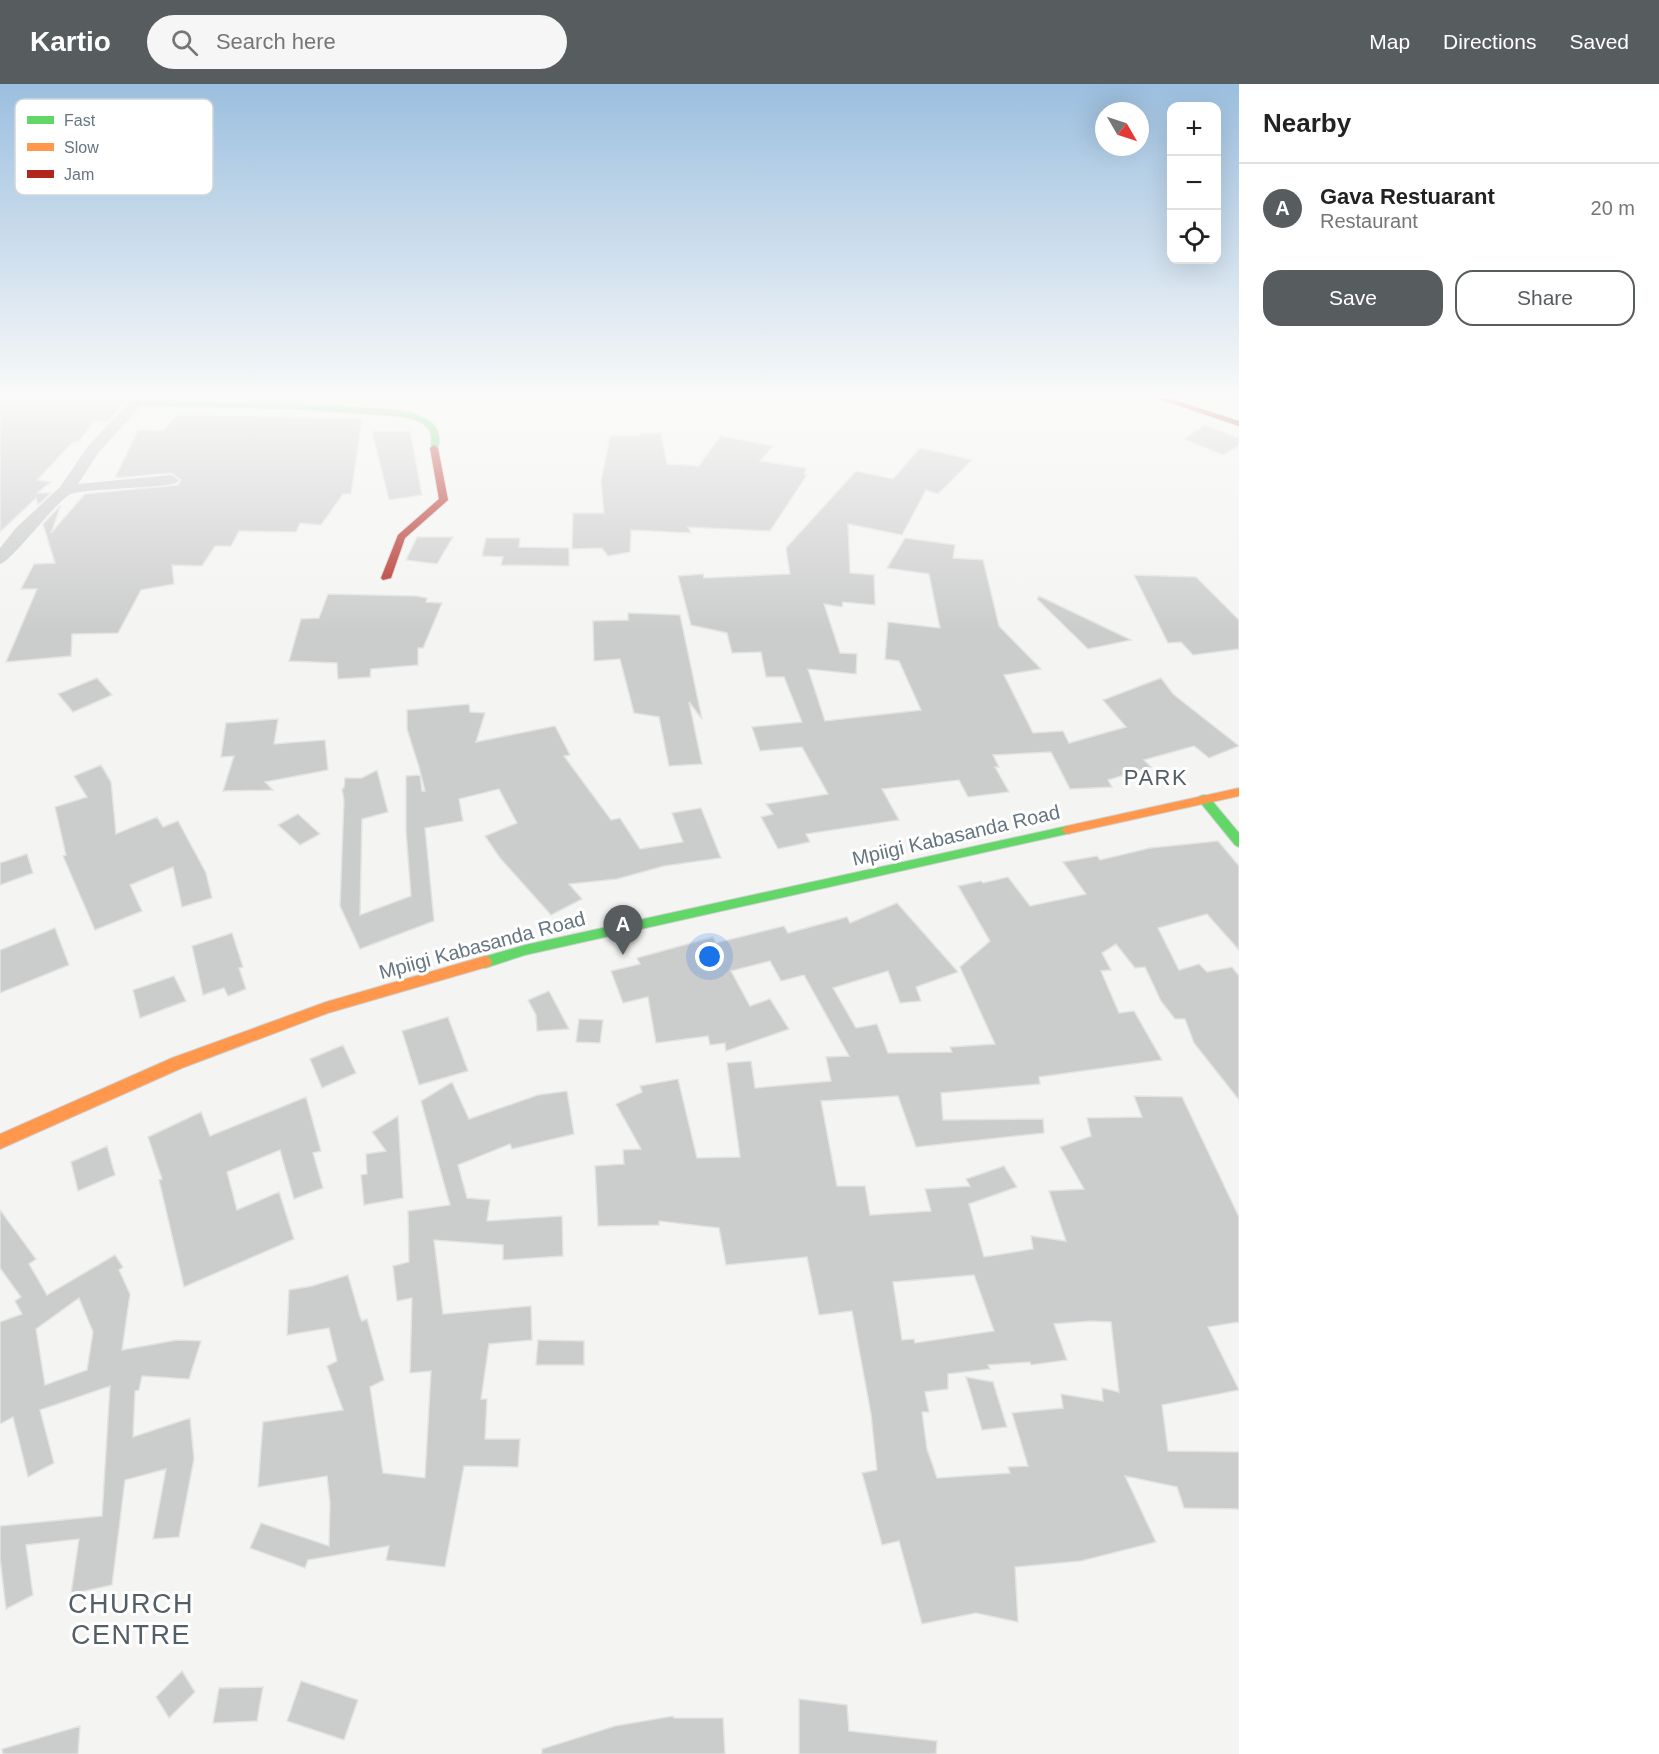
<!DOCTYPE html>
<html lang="en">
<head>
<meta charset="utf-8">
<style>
  :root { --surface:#fff; --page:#f6f6f6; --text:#222; --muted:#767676; --line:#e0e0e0; --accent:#575c5f }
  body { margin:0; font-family:Helvetica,sans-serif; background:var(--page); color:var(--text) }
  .controls { position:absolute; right:18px; top:18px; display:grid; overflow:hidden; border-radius:12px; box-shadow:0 6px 24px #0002 }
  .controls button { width:54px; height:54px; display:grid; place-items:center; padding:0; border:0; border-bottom:2px solid var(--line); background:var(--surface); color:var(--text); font:30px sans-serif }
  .compass { position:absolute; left:1095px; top:18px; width:54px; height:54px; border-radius:50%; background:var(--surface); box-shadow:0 6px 24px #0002; rotate:129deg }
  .you { position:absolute; left:710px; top:873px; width:21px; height:21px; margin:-15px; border:4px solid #fff; border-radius:50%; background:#1a73e8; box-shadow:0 0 0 9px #1a73e833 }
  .badge { display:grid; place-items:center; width:39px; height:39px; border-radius:50%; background:var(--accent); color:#fff; font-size:20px; font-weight:700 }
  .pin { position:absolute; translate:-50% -50px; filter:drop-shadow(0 2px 3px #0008) }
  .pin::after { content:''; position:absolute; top:32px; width:21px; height:18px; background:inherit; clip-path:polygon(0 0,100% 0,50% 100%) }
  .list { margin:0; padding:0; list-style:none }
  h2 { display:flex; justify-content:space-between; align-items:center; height:78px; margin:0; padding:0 24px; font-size:26px }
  h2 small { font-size:20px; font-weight:400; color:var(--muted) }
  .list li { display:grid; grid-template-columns:39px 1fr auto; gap:18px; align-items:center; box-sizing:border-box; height:90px; padding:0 24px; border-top:2px solid var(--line) }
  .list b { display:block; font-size:22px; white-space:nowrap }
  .list p { margin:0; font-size:20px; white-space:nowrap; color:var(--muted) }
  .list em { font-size:20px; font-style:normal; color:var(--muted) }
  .actions { display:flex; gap:12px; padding:18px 24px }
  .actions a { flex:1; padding:14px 0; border:2px solid var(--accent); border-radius:18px; text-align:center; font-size:21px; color:var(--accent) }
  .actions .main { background:var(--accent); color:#fff }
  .icon { flex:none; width:33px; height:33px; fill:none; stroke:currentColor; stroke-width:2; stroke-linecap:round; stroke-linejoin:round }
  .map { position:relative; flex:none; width:1239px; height:1670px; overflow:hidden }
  header { display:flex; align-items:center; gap:36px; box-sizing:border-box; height:84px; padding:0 30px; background:var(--accent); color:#fff }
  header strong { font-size:28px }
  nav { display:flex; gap:33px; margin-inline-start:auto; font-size:21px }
  .search { width:420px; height:54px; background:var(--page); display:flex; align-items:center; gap:15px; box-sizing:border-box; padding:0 21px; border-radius:33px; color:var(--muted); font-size:22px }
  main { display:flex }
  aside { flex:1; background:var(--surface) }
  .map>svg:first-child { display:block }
  .building { fill:#cbcccc; stroke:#e3e3e2; stroke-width:1.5; fill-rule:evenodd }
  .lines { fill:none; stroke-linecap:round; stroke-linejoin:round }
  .fast-casing { stroke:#d0d1d2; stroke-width:2 }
  .slow-casing { stroke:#d0d1d2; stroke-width:2 }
  .jam-casing { stroke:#d0d1d2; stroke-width:2 }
  .street { fill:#c8caca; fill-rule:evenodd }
  .fast { fill:#63d668; fill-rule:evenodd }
  .slow { fill:#ff974d; fill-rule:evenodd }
  .jam { fill:#b3261e; fill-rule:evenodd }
  .labels { text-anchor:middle; stroke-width:6; stroke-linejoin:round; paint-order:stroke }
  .street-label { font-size:20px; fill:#657681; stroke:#fff }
  .quarter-label { font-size:22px; letter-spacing:1.5px; fill:#535f66; stroke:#fff }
  .near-quarter-label { font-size:27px; letter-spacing:1.5px; fill:#535f66; stroke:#fff }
  .key { fill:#fff; stroke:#d1d6d9; stroke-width:1.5 }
  .key-label { font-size:16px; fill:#657681 }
</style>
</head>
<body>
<header>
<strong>Kartio</strong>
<div class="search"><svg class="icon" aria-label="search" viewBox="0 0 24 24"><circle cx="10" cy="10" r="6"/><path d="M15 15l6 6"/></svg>Search here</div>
<nav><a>Map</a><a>Directions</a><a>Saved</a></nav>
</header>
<main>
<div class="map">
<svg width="1239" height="1670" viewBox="0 0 1239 1670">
  <rect width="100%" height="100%" fill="#f4f4f2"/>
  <path class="building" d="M0,314l125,3 -16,20h-15l-16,21h-5l-36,38 14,2 -14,11h14l-13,12 -2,-7 -36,34z
    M177,331l185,4 -11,75h-8l-22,31 -21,-2 -4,9 -57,-1 -8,15h-16l-13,20 -30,-1 2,19 -33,6 -23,43 -46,1 -1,22 -65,6 31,-73h-16l13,-25 21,-1 -12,-39 18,-19 -10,28 34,-39 93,-9 3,-5 -10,-7 -56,5 23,-48 25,1z
    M1205,341l34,13v8l-16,9 -39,-16z
    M372,347h38l12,64 -33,5z
    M641,349h20l6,31 32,2 21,-30 53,10 -13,15 46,7 -2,6 3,1 -37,56 -82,-4 3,6 -60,-3 -1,22 -22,4 -6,-8 -30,1 1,-36h31l-3,-31 9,-46h30z
    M920,364l52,12 -34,34 -12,-4 -24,45 -54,-11 2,49 24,2 1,30 -32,-3 -1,5 -18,-3 16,49 17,1 -1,20 -48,-5 17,52 96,-11 -22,-49 -14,-2 3,-37 52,6 -11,-54 -42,-6 18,-30 50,7 -2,13 30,2 16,66 42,43 -37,6 29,58 30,-2 6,12 57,-16 -23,-27 58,-22 12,16 66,52 -30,12 -15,-12 -50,14 7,7 -43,13 4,7 -42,2 -19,-37 -58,3 6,12h-4l14,25 -41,5 -9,-17 -77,9 17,31 -93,14 4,8 -32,7 -17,-32 12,-3 -7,-10 62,-10 -26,-47 -42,4 -8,-24 50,-5 -18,-45h-18l-5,-25 -29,1 -5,-20 -36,-8 -13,-49 25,-2 1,4 86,-4 -4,-26 70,-77 37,8z
    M417,453h36l-16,27 -31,-4z
    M486,454h34l-1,9 50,1v18l-68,-1 2,-8 -21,-1z
    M1134,491l62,2 43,43v29l-46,6 -12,-13 -13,1z
    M328,510l88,2 11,2 -1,4 16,1 -19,45h-5v17l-47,4 -1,8 -32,2 -1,-16 -48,-2 12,-42 18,-1z
    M1039,512l92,44 -43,9 -51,-50z
    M628,529l52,2 22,104 -13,-17 13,62 -33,2 -10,-49 -25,-4 -14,-54 -26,2 -1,-40 35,-1z
    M97,594l15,17 -39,17 -15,-18z
    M469,620l1,8 15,1 -9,29 79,-16 15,29 -6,1 47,64 9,-2 20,31 43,-7 -11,-29 29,-5 20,50 -57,8 -47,13 -48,5 13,15 -31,16 -51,-57 -15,-22 32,-13 -18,-34 -40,10 4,22 -38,7 9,93 -74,28 -20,-43 4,-106 -2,-11 2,-1 1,-10h17l15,-8 11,42 -26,7 -2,96 51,-19 -5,-65v-55l14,-1 2,16h3l-6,-24 -12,-38v-19z
    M278,635l-4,25 51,-4 3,30 -63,12 8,8 -50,1 11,-35 -13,1 5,-34z
    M101,681l10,17 5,52 41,-17 6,10 15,-6 28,52 6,25 -30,9 -9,-40 -43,18 12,26 -47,19 -32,-74 3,-1 -11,-48 32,-10 -13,-21z
    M298,730l22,20 -20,11 -22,-20z
    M1218,757l21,25v84l-32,-36 -49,14 21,42 20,-6 8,8 25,-5 7,9v124l-45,-57 -9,-24h-10l-14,-18 -16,-34 -10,1 -19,-24 -14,9 9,17 -10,1 18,42 15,-2 28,49 -123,17 1,7 -99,9 2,27 100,-1 1,14 -128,14 -18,-51 -77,5 16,85h28l5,29 61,-4 -6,-22 45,-3 -4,-7 38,-13 13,21 -48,17 15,53 49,-8 -2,-13 35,5 -17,-50 35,-2 -24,-42 31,-11 -4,-18 55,-1 -8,-21 48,1 57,120v105l-31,5 31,63 -77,15 6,46 71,1v57l-55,-1 -7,-21 -52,-11 31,66 -75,19 -66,6 3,55 -42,-9 -54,11 -23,-83 -17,4 -20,-72 15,-3 -6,-56 -19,-103 -33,4 -12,-58 -81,8 -7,-37 -60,-7v4l-61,1 -3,-60 29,-2 -1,-14 18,-1 -25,-45 26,-12 -2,-6 38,-7 19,79 43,-1 -13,-94 24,-2 4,27 76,-7 -5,-24 23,-1 -45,-81 -23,6 -11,-20 -39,10 19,35 20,-7 19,30 -63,22 -1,-8 -15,2 -2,-9 -52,7 -8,-46 -25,6 -12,-32 29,-7 -3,-6 76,-21 3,6 68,-17 4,7 59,-16 3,6 47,-20 61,69 -42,15 5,14 -21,2 -12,-32 -55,17 23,40 21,-4 11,29 64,-1 -2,-5 45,-3 -35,-77 30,-26 -32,-55 23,-5 2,2 25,-6 22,29 56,-12 -23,-32 34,-6 3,4 50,-12zM974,1191l20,56 -79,12 -1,-4 -12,1 -9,-58zM1091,1237l20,1 8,70 -17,-4 1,13 -42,-7 2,14 -51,5 16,53 -20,1 2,6 -73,5 -10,-29 -5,-37h7l-4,-20 23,-3v-15l42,-5 -2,-4 42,-3 1,3 36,-5 -13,-36z
    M27,770l6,19 -33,12v-22z
    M55,844l14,37 -69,28v-43z
    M232,849l11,34 -4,1 7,21 -18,7 -4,-8 -21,7 -11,-49z
    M174,892l12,25 -46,17 -7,-28z
    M549,907l20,38 -32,2 -1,-16 -8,-15z
    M448,933l20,54 -49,14 -17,-54z
    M579,935l24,1 -3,23 -24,-1z
    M343,961l13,28 -34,15 -12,-29z
    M452,998l17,37 69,-24 29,-4 7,43 -62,15 -2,-5 -52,21 9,33 23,2 -3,21 75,-5 1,40 -60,4v-15l-69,-5 9,74 88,-8 1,34 -43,4 -8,55h6l-2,40h35l-2,28 -54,-1 -19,101 -59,-7 3,-14 -81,14 -3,8 -55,-20 11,-25 68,23 1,-43 -3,-27 -69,11 5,-65 80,-12 -16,-44 10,-5 -8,-33 -42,7 2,-45 23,-4 36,-11 12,42 2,4 5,-2 17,61 -14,7 13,86 42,5 6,-107 -21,2 2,-75 -15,3 -4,-35 16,-4 -1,-51 42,-6 -29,-104z
    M306,1013l15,54 -8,2 10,35 -29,11 -14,-49 -53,22 10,38 42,-18 15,47 -110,48 -25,-107 3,-1 -14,-42 53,-25 9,24z
    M398,1032l5,82 -39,7 -3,-30 6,-1 -1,-20 20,-3 -14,-19z
    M107,1062l8,29 -37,16 -7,-29z
    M0,1126l36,49 -7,5 18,31 68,-40 8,12 -4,3 11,24 -8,56 55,-10 24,1 -12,38 -47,-3 -3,14 -4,1 -2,46 57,-19 4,41 -15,78 -26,2 13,-70 -41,11 -13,105 -41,9 8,-55 -53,6 7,50 -27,14 -6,-51v-32l102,-10 8,-130 -70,24 14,53 -26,14 -15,-60 -13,7v-102l22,-8 -7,-13 6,-4 -21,-29zM79,1214l14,34 -6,38 -42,15 -9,-56z
    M538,1256l46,1v24h-48z
    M966,1293l27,5 14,45 -25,3z
    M182,1587l13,21 -26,26 -13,-21z
    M301,1597l57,19 -14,40 -57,-19z
    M263,1603l-6,34 -44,2 6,-35z
    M799,1615l48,6 2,26 88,10 -1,13h-137z
    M673,1632l1,2h49l2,36h-183v-5l73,-23z
    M80,1642l-2,28h-75l-1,-5z"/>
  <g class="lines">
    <defs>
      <path id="fast" d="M136,317c70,1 140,2 210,6 26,2 57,0 80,12 12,6 16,19 11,31h-6c0,-5 1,-10 0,-15 -3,-14 -21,-17 -33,-19l-100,-7 -165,-4 -1,-2z
        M1204,711l4,1 31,37v14l-4,-2 -35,-43 -2,-3 2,-3z
        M1067,742l4,1 2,3 -2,3 -546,122 -40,13 -5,-2 -2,-4 2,-4 45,-13z"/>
      <path id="slow" d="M1239,704v8l-172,38 -6,-4 6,-4z
        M485,872l5,2 2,4 -2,4 -162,47 -146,55 -182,81v-15l172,-76 154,-56z"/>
      <path id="jam" d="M1156,314h12l71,23v5z
        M434,361l4,3 10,52 -43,38 -14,40 -8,2 -2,-2 17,-43 41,-36 -9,-51z"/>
    </defs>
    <use href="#fast" class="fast-casing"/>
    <use href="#slow" class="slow-casing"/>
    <use href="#jam" class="jam-casing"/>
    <path class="street" d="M133,314h15l-49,54 -21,32 93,-9 8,5 -3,3c-21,6 -94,5 -107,12 -17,11 -57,66 -69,69v-16l16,-20 44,-41 28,-41z"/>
    <use href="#fast" class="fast"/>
    <use href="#slow" class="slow"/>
    <use href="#jam" class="jam"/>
  </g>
  <linearGradient id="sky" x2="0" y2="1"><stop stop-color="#9bbfdf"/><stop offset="0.57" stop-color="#fafaf9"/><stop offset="1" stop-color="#fafaf9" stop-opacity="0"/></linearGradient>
  <rect width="1239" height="548" fill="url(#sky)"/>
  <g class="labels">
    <g class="street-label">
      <text transform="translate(956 751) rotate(-13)" y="7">Mpiigi Kabasanda Road</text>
      <text transform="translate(482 861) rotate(-15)" y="7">Mpiigi Kabasanda Road</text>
    </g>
    <g class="quarter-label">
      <text x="1156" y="701">PARK</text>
    </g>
    <g class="near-quarter-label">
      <text x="131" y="1529">CHURCH<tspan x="131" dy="31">CENTRE</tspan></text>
    </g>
  </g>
  <rect x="15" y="15" width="198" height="96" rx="9" class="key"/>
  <rect x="27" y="32" width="27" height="8" fill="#63d668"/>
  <rect x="27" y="59" width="27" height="8" fill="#ff974d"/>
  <rect x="27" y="86" width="27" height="8" fill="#b3261e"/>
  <g class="key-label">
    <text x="64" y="42">Fast</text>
    <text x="64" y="69">Slow</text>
    <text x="64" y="96">Jam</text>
  </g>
</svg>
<div class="controls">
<button>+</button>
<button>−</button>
<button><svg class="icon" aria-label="locate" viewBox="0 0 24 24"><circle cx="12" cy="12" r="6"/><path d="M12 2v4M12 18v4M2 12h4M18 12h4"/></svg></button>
</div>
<svg class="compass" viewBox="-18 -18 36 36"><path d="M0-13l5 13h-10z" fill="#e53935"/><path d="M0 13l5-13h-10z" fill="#767676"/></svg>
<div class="you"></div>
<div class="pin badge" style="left:623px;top:871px">A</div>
</div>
<aside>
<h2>Nearby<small></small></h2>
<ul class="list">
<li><span class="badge">A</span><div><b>Gava Restuarant</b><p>Restaurant</p></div><em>20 m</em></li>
</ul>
<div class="actions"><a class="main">Save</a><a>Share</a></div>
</aside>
</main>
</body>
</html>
